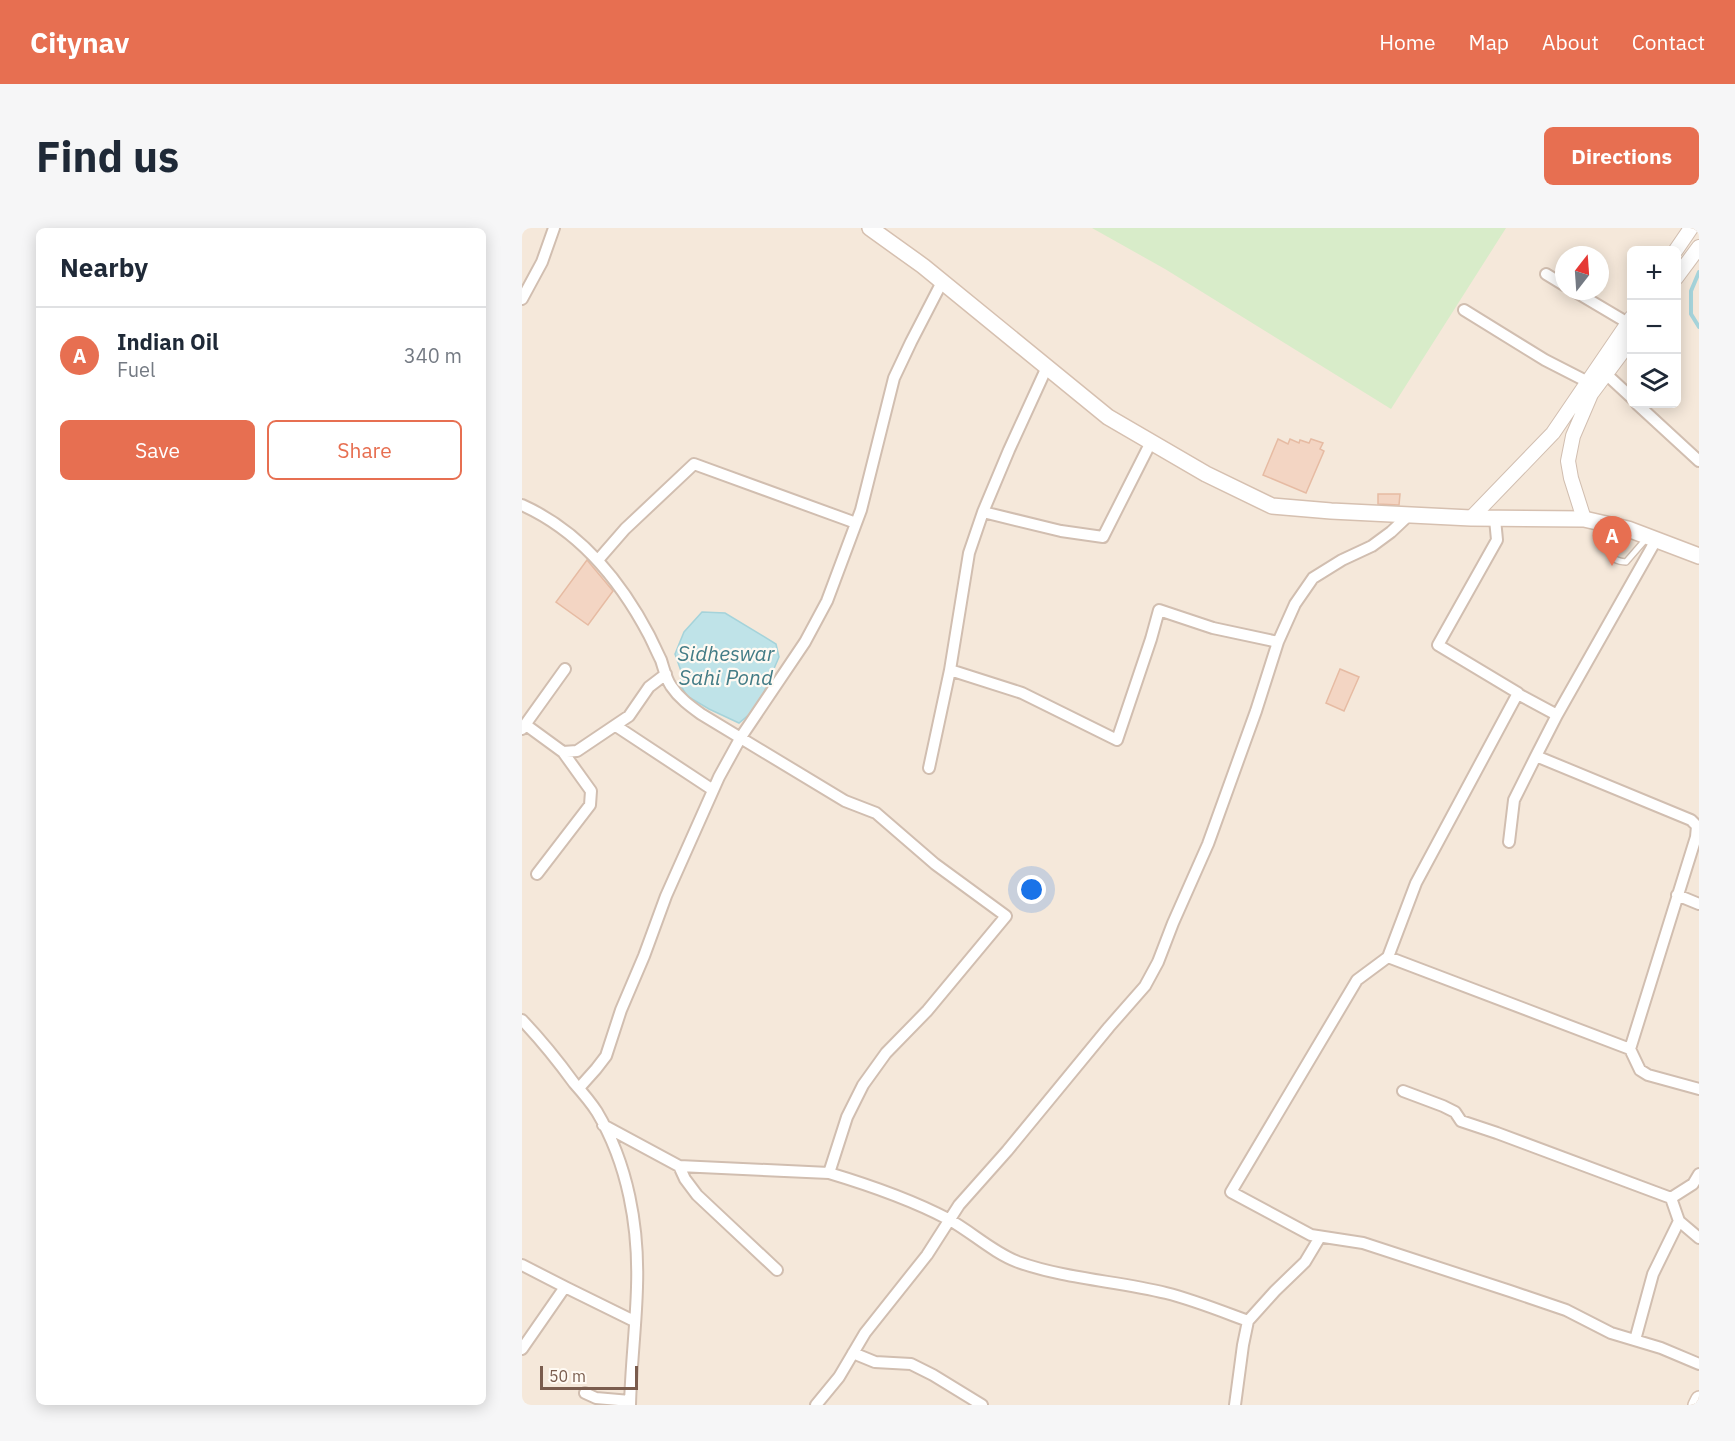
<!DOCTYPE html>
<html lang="en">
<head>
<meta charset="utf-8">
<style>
  :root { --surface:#fff; --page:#f6f6f7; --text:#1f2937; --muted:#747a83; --line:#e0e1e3; --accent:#e76f51 }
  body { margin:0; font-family:"IBM Plex Sans",sans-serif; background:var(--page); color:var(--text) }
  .controls { position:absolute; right:18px; top:18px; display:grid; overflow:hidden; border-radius:9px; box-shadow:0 3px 15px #0003 }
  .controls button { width:54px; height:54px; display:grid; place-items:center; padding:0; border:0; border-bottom:2px solid var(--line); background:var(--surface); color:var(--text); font:30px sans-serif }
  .compass { position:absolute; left:1033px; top:18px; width:54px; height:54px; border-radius:50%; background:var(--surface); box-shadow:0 3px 15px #0003; rotate:17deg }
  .scale { position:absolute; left:18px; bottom:15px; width:98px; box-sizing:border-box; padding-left:6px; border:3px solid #7a5c4d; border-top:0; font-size:16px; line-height:21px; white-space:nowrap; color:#7a5c4d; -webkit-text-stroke:4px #fffaf3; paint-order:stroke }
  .you { position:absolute; left:510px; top:662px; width:21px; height:21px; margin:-15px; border:4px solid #fff; border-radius:50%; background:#1a73e8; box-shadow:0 0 0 9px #1a73e833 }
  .badge { display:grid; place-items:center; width:39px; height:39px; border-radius:50%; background:var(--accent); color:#fff; font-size:20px; font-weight:700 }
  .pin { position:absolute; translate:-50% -50px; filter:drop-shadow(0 2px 3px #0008) }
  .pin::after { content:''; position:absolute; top:32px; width:21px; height:18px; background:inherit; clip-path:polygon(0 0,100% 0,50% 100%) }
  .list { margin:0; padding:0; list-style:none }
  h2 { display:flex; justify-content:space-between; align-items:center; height:78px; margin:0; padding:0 24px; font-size:26px }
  h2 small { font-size:20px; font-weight:400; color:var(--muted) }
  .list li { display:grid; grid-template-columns:39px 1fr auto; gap:18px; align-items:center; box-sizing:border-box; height:96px; padding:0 24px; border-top:2px solid var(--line) }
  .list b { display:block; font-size:22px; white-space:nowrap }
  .list p { margin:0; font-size:20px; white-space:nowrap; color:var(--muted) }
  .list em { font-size:20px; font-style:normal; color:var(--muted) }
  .actions { display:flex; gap:12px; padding:18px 24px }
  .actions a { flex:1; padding:14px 0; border:2px solid var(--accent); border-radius:9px; text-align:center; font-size:21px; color:var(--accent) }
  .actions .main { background:var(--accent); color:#fff }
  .icon { flex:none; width:33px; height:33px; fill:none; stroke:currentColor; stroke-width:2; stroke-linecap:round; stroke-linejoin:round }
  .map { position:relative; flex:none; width:1177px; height:1177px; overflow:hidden; border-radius:9px }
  header { display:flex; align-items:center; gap:36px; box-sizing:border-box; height:84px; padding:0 30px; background:var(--accent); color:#fff }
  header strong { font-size:28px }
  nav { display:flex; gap:33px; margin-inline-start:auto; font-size:21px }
  .intro { display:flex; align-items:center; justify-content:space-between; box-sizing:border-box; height:144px; padding:0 36px }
  h1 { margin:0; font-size:42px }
  .button { padding:15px 27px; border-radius:9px; background:var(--accent); color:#fff; font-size:21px; font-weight:700 }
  main { display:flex; gap:36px; padding:0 36px }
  aside { flex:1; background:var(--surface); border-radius:9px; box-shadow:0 3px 15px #0003 }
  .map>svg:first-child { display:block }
  .residential { fill:#f5e8da; fill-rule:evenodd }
  .green { fill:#d8ecc9 }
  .water { fill:#bfe3e8; stroke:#a5d3da; stroke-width:1.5 }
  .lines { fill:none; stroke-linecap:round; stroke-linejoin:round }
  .stream { stroke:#a5d3da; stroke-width:4 }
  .building { fill:#f3d5c3; stroke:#e6bba3; stroke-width:1.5 }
  .service-casing { stroke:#d1beb0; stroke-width:8 }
  .minor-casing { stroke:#d1beb0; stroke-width:14 }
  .tertiary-casing { stroke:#d1beb0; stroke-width:16 }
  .secondary-casing { stroke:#d6c0b0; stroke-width:18 }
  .service { stroke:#fff; stroke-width:5 }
  .minor { stroke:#fff; stroke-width:10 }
  .tertiary { stroke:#fff; stroke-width:14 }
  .secondary { stroke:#fff; stroke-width:15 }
  .labels { text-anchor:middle; stroke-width:4.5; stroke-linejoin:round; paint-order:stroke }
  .water-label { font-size:21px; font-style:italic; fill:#437c86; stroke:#fffaf3 }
</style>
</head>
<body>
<header>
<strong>Citynav</strong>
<nav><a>Home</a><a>Map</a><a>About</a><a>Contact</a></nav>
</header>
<div class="intro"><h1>Find us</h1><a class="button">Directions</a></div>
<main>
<aside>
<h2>Nearby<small></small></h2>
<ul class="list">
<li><span class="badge">A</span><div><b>Indian Oil</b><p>Fuel</p></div><em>340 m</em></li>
</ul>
<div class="actions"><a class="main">Save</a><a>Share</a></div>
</aside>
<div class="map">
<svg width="1177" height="1177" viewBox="0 0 1177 1177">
  <rect width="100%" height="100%" fill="#fdf6ec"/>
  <path class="residential" d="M0,0h1177v1177h-1177zM1110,22h44v154h-44zM1042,27h36v36h-36z"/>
  <path class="green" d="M570,0h414l-115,181 -226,-140z"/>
  <path class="water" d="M180,384l23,1 51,31 3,13 -18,42 -9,13 -13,11 -30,-14 -22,-13 -6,-10v-15l-6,-17 9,-22z"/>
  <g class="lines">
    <path class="stream" d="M1177,44l-8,19v23l8,13"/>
  </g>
  <path class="building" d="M756,211l10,5 2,-5 9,4 1,-3 9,3 2,-4 12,4 -3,6 4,2 -18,42 -43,-18z
    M856,266h22l-1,11 -21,-1z
    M65,332l26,31 -25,34 -32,-23z
    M818,441l19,8 -15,34 -18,-8z"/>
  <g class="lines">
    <defs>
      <path id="service" d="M1090,299c-2,17 -9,34 14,35l20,-23"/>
      <path id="minor" d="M1024,46l18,11
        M1052,63l54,32
        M0,71l20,-37 12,-34
        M942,82l81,50 43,22
        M1084,146l26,24
        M1115,176l62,57
        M0,277c58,26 98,75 127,130 4,8 8,17 12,25 3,9 5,19 10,26 8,12 19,20 30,28l144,87 31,12 59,51 71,52 -79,95 -41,42 -23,32 -16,32 -18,56c40,12 81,26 119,46 24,13 44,33 70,43 48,17 99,19 148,31 28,7 55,18 82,28l27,-30 30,-29 15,-25
        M461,284l78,19 42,6 48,-95
        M973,291l2,21 -59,105 80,48 -102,190 -28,74 242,92 10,21 8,5 51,14
        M76,332l27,-31 69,-65 162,59
        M428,442l72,23 95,47 34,-101 8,-29 54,18 65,14
        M996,466l39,21 99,-175
        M1035,487l-21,41 155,64 6,6 -1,11 -66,212
        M4,497l37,27 14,-1 52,-35 20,-29 17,-13
        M94,498l97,64
        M0,501l43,-60
        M407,540l21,-98 19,-117 14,-41 26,-62 38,-83
        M987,614l5,-42 22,-44
        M15,646l53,-69 1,-14 -28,-39
        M1155,667l22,9
        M866,729l-31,23 -126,212 80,43 52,8 147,48 56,19 45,23 50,15 38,16
        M0,792c19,20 36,41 52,63 8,9 16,18 23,29 31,52 42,115 40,175 -1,39 -6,78 -7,118
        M57,860l17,-19 10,-13 15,-46 23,-54 22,-60 53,-119 22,-40 64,-95 22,-41 34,-91 33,-132 17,-36 31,-60
        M881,863l40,15 12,6 6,9 36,12 174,65 8,23 -26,53 -18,66
        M81,897l76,41 150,7
        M157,938l6,13 12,16 80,75
        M1149,970l22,-14 6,-10
        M1157,993l20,17
        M0,1037l43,22
        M0,1121l43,-62 69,34
        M331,1125l22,9 36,2 22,11 49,30
        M63,1165l11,5 34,3
        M294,1177l23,-28 26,-44 62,-78 32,-50 48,-54 102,-124 36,-41 13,-24 15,-39 35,-79 48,-133 22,-69 17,-38 18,-26 29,-18 30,-14 19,-14 18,-17
        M713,1177l8,-60 5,-24"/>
      <path id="tertiary" d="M1154,22l15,-22
        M1154,50l23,-31
        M949,290l82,-85 79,-116
        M1062,291l-13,-41 -3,-17 5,-25 18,-42 41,-55"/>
      <path id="secondary" d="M348,0l53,38 185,151 98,57 66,32 59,5 140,7 113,1 44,10 71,27
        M1174,1177l3,-6"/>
    </defs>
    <use href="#service" class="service-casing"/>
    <use href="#minor" class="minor-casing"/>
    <use href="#tertiary" class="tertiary-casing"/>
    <use href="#secondary" class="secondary-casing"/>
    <use href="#service" class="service"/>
    <use href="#minor" class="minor"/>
    <use href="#tertiary" class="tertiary"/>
    <use href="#secondary" class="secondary"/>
  </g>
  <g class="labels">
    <g class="water-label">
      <text x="204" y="433">Sidheswar<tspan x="204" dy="24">Sahi Pond</tspan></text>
    </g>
  </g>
</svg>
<div class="controls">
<button>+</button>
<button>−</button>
<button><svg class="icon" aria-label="layers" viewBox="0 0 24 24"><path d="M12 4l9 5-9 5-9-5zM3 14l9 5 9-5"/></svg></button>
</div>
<svg class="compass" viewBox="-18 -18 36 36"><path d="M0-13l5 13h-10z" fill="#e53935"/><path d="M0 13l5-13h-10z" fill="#747a83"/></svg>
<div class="scale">50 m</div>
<div class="you"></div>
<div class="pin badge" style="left:1090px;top:338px">A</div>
</div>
</main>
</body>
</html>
